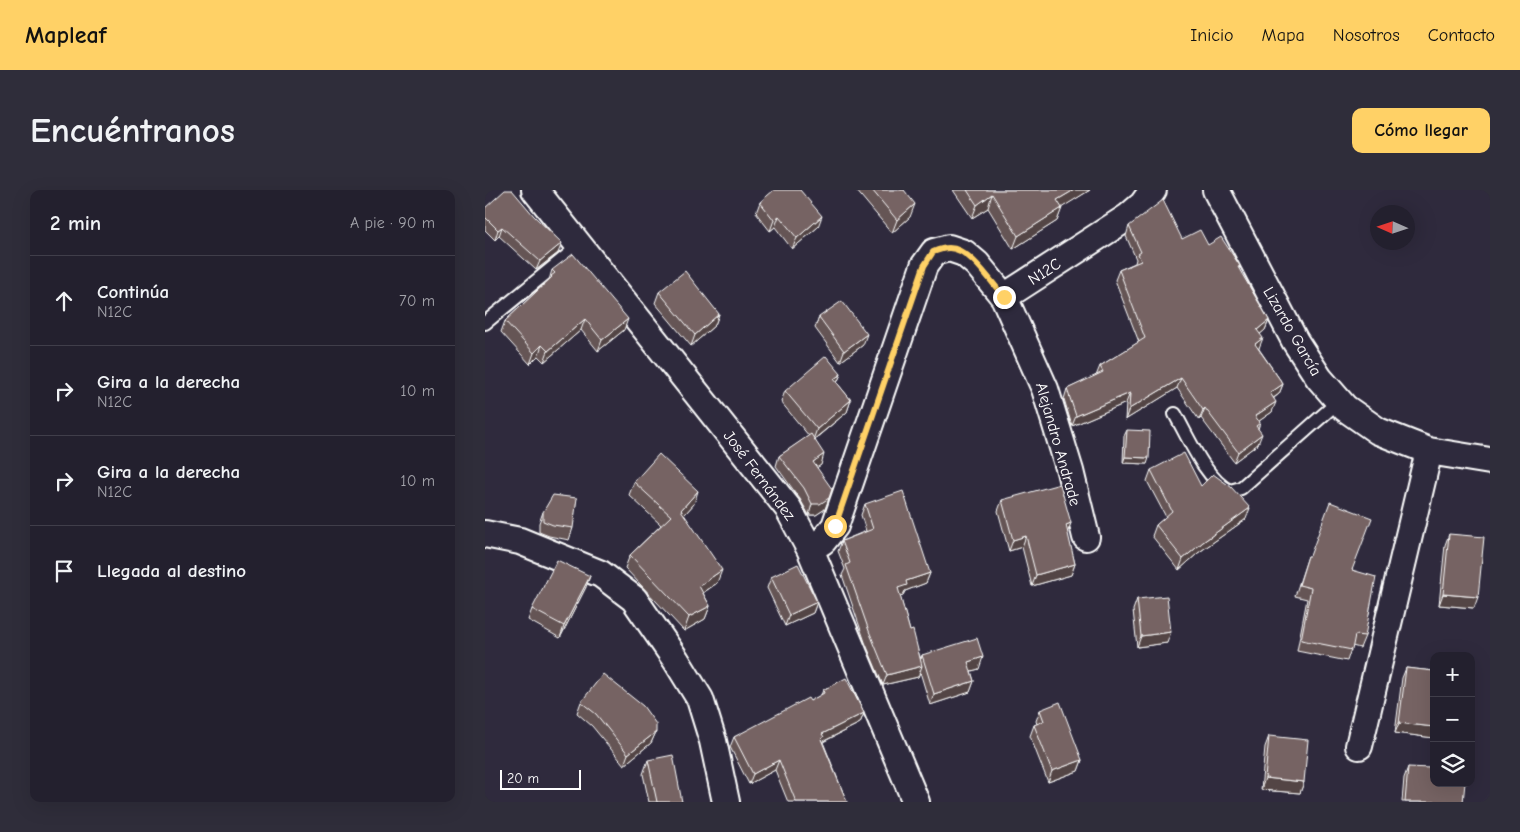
<!DOCTYPE html>
<html lang="es">
<head>
<meta charset="utf-8">
<style>
  :root { --surface:#23202e; --page:#2f2d3a; --text:#f1f3f6; --muted:#a3a3aa; --line:#403e4a; --accent:#ffd166 }
  body { margin:0; font-family:"Comic Neue",sans-serif; background:var(--page); color:var(--text) }
  .controls { position:absolute; right:15px; bottom:15px; display:grid; overflow:hidden; border-radius:10px; box-shadow:0 5px 20px #0002 }
  .controls button { width:45px; height:45px; display:grid; place-items:center; padding:0; border:0; border-bottom:1px solid var(--line); background:var(--surface); color:var(--text); font:25px sans-serif }
  .compass { position:absolute; left:885px; top:15px; width:45px; height:45px; border-radius:50%; background:var(--surface); box-shadow:0 5px 20px #0002; rotate:273deg }
  .scale { position:absolute; left:15px; bottom:12px; width:81px; box-sizing:border-box; padding-left:5px; border:2px solid #fff; border-top:0; font-size:14px; line-height:18px; white-space:nowrap; color:#fff; -webkit-text-stroke:4px #2f2a3d; paint-order:stroke }
  .stop { position:absolute; width:15px; height:15px; margin:-11px; border:4px solid #ffd166; border-radius:50%; background:#fff }
  .stop.end { background:#ffd166; border-color:#fff; box-shadow:0 1px 5px #0008 }
  .list { margin:0; padding:0; list-style:none }
  h2 { display:flex; justify-content:space-between; align-items:center; height:65px; margin:0; padding:0 20px; font-size:21px }
  h2 small { font-size:16px; font-weight:400; color:var(--muted) }
  .list li { display:grid; grid-template-columns:32px 1fr auto; gap:15px; align-items:center; box-sizing:border-box; height:90px; padding:0 20px; border-top:1px solid var(--line) }
  .list b { display:block; font-size:19px; white-space:nowrap }
  .list p { margin:0; font-size:16px; white-space:nowrap; color:var(--muted) }
  .list em { font-size:16px; font-style:normal; color:var(--muted) }
  .icon { flex:none; width:28px; height:28px; fill:none; stroke:currentColor; stroke-width:2; stroke-linecap:round; stroke-linejoin:round }
  .map { position:relative; flex:none; width:1005px; height:612px; overflow:hidden; border-radius:10px }
  header { display:flex; align-items:center; gap:30px; box-sizing:border-box; height:70px; padding:0 25px; background:var(--accent); color:#111 }
  header strong { font-size:24px }
  nav { display:flex; gap:28px; margin-inline-start:auto; font-size:18px }
  .intro { display:flex; align-items:center; justify-content:space-between; box-sizing:border-box; height:120px; padding:0 30px }
  h1 { margin:0; font-size:35px }
  .button { padding:12px 22px; border-radius:10px; background:var(--accent); color:#111; font-size:18px; font-weight:700 }
  main { display:flex; gap:30px; padding:0 30px }
  aside { flex:1; background:var(--surface); border-radius:10px; box-shadow:0 5px 20px #0002 }
  .map>svg:first-child { display:block }
  .lines { fill:none; stroke-linecap:round; stroke-linejoin:round }
  .lane-casing { stroke:#fff; stroke-width:16 }
  .street-casing { stroke:#fff; stroke-width:30 }
  .lane { stroke:#2f2a3d; stroke-width:12 }
  .street { stroke:#2f2a3d; stroke-width:26 }
  .wall { fill:#655555; stroke:#fff }
  .shaded-wall { fill:#534545; stroke:#fff }
  .building { fill:#766363; stroke:#fff }
  .route { stroke:#ffd166; stroke-width:6 }
  .labels { text-anchor:middle; stroke-width:4; stroke-linejoin:round; paint-order:stroke }
  .street-label { font-size:16px; fill:#fff; stroke:#2f2a3d }
</style>
</head>
<body>
<header>
<strong>Mapleaf</strong>
<nav><a>Inicio</a><a>Mapa</a><a>Nosotros</a><a>Contacto</a></nav>
</header>
<div class="intro"><h1>Encuéntranos</h1><a class="button">Cómo llegar</a></div>
<main>
<aside>
<h2>2 min<small>A pie · 90 m</small></h2>
<ul class="list">
<li><svg class="icon" aria-label="ahead" viewBox="0 0 24 24"><path d="M12 20V5M6 11l6-6 6 6"/></svg><div><b>Continúa</b><p>N12C</p></div><em>70 m</em></li>
<li><svg class="icon" aria-label="right" viewBox="0 0 24 24"><path d="M7 20v-9h11M14 6l5 5-5 5"/></svg><div><b>Gira a la derecha</b><p>N12C</p></div><em>10 m</em></li>
<li><svg class="icon" aria-label="right" viewBox="0 0 24 24"><path d="M7 20v-9h11M14 6l5 5-5 5"/></svg><div><b>Gira a la derecha</b><p>N12C</p></div><em>10 m</em></li>
<li><svg class="icon" aria-label="arrive" viewBox="0 0 24 24"><path d="M6 21V4h12l-3 4 3 4H6"/></svg><div><b>Llegada al destino</b></div></li>
</ul>
</aside>
<div class="map">
<svg width="1005" height="612" viewBox="0 0 1005 612">
  <rect width="100%" height="100%" fill="#2f2a3d"/>
  <filter id="ink" filterUnits="userSpaceOnUse"><feTurbulence type="fractalNoise" baseFrequency=".02" numOctaves="2"/><feDisplacementMap in="SourceGraphic" scale="10" xChannelSelector="R" yChannelSelector="G"/><feConvolveMatrix kernelMatrix="1 2 1 2 8 2 1 2 1" color-interpolation-filters="sRGB"/></filter>
  <g filter="url(#ink)">
    <g class="lines">
      <defs>
        <path id="lane" d="M0,133l94,-77
          M690,224c13,23 31,66 55,77l11,-3 98,-87"/>
        <path id="street" d="M50,0l253,318 22,41 106,253
          M731,0l79,151 24,37 26,30 33,23 51,20 61,10
          M519,107l124,-80 15,-13 10,-14
          M0,344l35,7 81,33 33,25 42,61 24,39 13,42 13,61
          M325,359l13,-8 12,-15 89,-260 10,-14 15,-4 15,5 13,11 27,33 41,92 25,82 16,66
          M874,556l70,-295"/>
      </defs>
      <use href="#lane" class="lane-casing"/>
      <use href="#street" class="street-casing"/>
      <use href="#lane" class="lane"/>
      <use href="#street" class="street"/>
    </g>
    <path class="wall" d="M371,0h48l6,27 -18,16z
      M468,0h137l-28,17 -5,14 -44,28 -25,-41 -16,10z
      M275,12l58,25 -26,22 -17,-22 -5,4 -14,-18z
      M0,18l73,45 -22,17 -37,-34 -4,4 -10,-10z
      M644,36l79,19 32,21 -1,3 30,51 -4,10 -5,4 -1,14v1l24,35 -4,10 -5,4 -2,14 -13,9 1,2 -2,6v15l-24,18 -33,-44 -2,2 -22,-32 -52,32 1,-17 -54,23 -8,-27 3,-10 29,-13 4,-10 39,-24 -24,-62 4,-10 16,-7 1,-4 -10,-23z
      M67,80l72,60 -26,21 -17,-21 -37,32 -6,-6 -8,8 -29,-32 4,-11 44,-41z
      M174,102l60,22 -4,11 -24,21 -36,-43z
      M334,127l44,28 -23,17 -25,-34z
      M356,184l-4,9 14,17 -4,12 -32,27 6,26 -4,2 8,42 -9,6h-7l-9,-16 -24,-33 3,-10 30,-20 -28,-34 4,-11z
      M642,240l20,34 -24,-1 1,-27z
      M666,280l50,16 45,33 -48,34 -19,17 -27,-34 4,-11 10,-8 -19,-36z
      M149,292l60,22 -10,11 33,68 -14,10 7,13 -5,13 -21,12 -59,-63 5,-13 31,-30 -32,-30z
      M517,310l69,23 -4,9 8,32 -4,11 -39,11 -10,-39 -13,4 -11,-40z
      M380,314l65,69 -4,10 -21,8 -2,4 -3,1 10,35 11,28 1,-4 57,14 -8,2 3,10 -4,11 -40,13 -10,-33 -2,5 -35,8 -18,-43 -23,-67 3,-6 -7,-18 4,-10 24,-10 -5,-16z
      M58,322l30,16 -4,12 -20,-4 -10,-4v-9z
      M964,344l25,74 -35,-3 6,-60z
      M823,366l45,14 12,66 -5,12 -8,-2 -5,15 -50,-10 10,-52 -12,-3z
      M286,387l46,25 -4,11 -28,13 -18,-38z
      M101,397l-26,51 -32,-18 4,-11z
      M652,409l30,44 -30,4 -4,-37z
      M921,478l28,3v67l-39,-5 7,-55z
      M338,500l41,23 -4,10 -37,19 24,60h-59l-13,-32 -26,14 -19,-37 4,-10 76,-36 11,-6z
      M96,512l75,30 -5,11 -27,22 -32,-39 -15,-13z
      M555,520l42,50 -4,11 -30,11 -18,-46 4,-11 3,-1 -1,-3z
      M784,546l35,46 -4,11 -39,-3 4,-43z
      M163,570l34,42h-33l-6,-28z
      M923,577l55,35h-61l2,-24z"/>
    <path class="shaded-wall" d="M589,0h16l-37,23 4,-13z
      M507,4l-4,14 -16,10 5,-13z
      M430,14l-5,13 -18,16 5,-13z
      M577,18l-5,13 -44,28 5,-13z
      M294,26l-4,11 -5,4 4,-11z
      M337,26l-4,11 -26,22 5,-11z
      M17,37l-3,9 -4,4 3,-10z
      M77,53l-4,10 -22,17 4,-9z
      M234,124l-4,11 -24,21 4,-11z
      M100,129l-4,11 -37,32 4,-11z
      M143,129l-4,11 -26,21 4,-11z
      M784,130l-4,10 -12,10 4,-10z
      M382,144l-4,11 -23,17 4,-11z
      M778,148l-4,10 -7,6 3,-10z
      M57,155l-4,11 -8,8 4,-11z
      M356,184l-5,11 -2,-6z
      M696,188l-4,10 -52,32 4,-11z
      M798,194l-4,10 -13,9 4,-10z
      M645,203l-4,10 -54,23 4,-10z
      M366,210l-4,12 -34,28 4,-11z
      M791,212l-4,10 -20,14 3,-10z
      M720,218l-4,10 -2,2 4,-10z
      M777,244l-4,10 -24,18 4,-10z
      M339,264l-3,11 -11,7 3,-10z
      M640,267l24,1 -2,6 -24,-1z
      M213,301l-4,13 -18,20 5,-14z
      M344,308l-4,11 -9,6h-7l3,-11z
      M765,318l-4,11 -48,34 -19,17 4,-11 20,-17z
      M586,333l-4,11 -1,-9z
      M541,346l-4,11 -13,4 4,-11z
      M590,374l-4,11 -39,11 4,-11z
      M237,380l-5,13 -23,16 5,-13z
      M445,383l-4,10 -21,8 -2,4 -9,3 4,-10 8,-7z
      M105,386l-4,11 -26,51 4,-12z
      M958,404l35,3 -4,11 -35,-3z
      M332,412l-4,11 -28,13 4,-11z
      M225,416l-5,13 -21,12 5,-14z
      M686,442l-4,11 -30,4 4,-11z
      M498,467l-4,12 -15,4 4,-11z
      M437,476l-4,11 -35,8 4,-10z
      M489,491l-4,11 -40,13 4,-11z
      M379,523l-4,10 -38,19 -2,5 2,-13z
      M914,533l35,4v11l-39,-5z
      M171,542l-5,11 -27,22 4,-11z
      M294,570l-4,10 -26,14 4,-10z
      M597,570l-4,11 -30,11 4,-11z
      M780,588l39,4 -4,11 -39,-3z"/>
    <path class="building" d="M20,0h7l22,26 28,27 -22,18 -38,-34 -4,3 -13,-13v-9z
      M289,0h26l22,26 -25,22 -18,-22 -5,4 -14,-18z
      M387,0h32l11,14 -18,16z
      M482,0h107l-17,10 5,8 -44,28 -26,-42 -15,11z
      M678,10l19,39 18,-9 8,15 13,-8 19,29 -2,1 31,53 -12,10 6,8 -8,6 28,40 -13,9 6,9 -21,14 5,7 -4,3 6,8 -24,18 -33,-44 -2,2 -22,-32 -52,31 1,-16 -54,23 -9,-27 36,-17 -3,-6 45,-28 -26,-68 22,-9 -3,-7 3,-2 -12,-26z
      M88,64l55,65 -26,21 -17,-21 -37,32 -6,-6 -8,8 -29,-32 47,-44 -1,-1 4,-3 -3,-3z
      M200,81l34,43 -24,21 -36,-43z
      M357,111l25,33 -23,17 -25,-34z
      M341,166l15,18 -7,5 17,21 -34,29 -32,-38z
      M642,240l23,1 -1,27 -24,-1z
      M326,244l13,20 -11,8 19,27 -3,9 -9,6h-8l-8,-16 -25,-32z
      M699,263l17,33 12,-12 18,13 19,21 -47,34 -20,17 -27,-34 16,-14 -21,-41z
      M174,264l39,37 -17,19 41,60 -23,16 11,20 -21,11 -59,-62 41,-39 -37,-34z
      M575,294l11,39 -5,2 9,39 -39,11 -10,-39 -13,4 -11,-40z
      M418,301l27,82 -24,8 1,4 -9,3 12,43 3,-1 9,36 -35,9 -18,-44 -23,-66 4,-2 -8,-22 31,-12 -8,-25z
      M68,305l24,3 -4,30 -20,-3 -10,-4v-9z
      M845,312l42,16 -20,52 24,7 -11,59 -10,-1 -3,15 -51,-10 10,-52 -12,-3 9,-29h2z
      M964,344l35,3 -6,60 -35,-3z
      M72,370l33,16 -26,50 -32,-17z
      M313,374l19,38 -28,13 -18,-38z
      M682,406l4,36 -30,4 -4,-37z
      M492,448l6,19 -15,5 6,19 -40,13 -12,-39z
      M921,478l28,3v56l-35,-4z
      M118,484l40,32 13,18v8l-28,22 -32,-40 -15,-12z
      M361,488l18,35 -42,21 2,3 -3,2 26,63h-51l-17,-42 -26,14 -19,-37 74,-39 2,3 14,-8 -1,-3z
      M575,512l22,58 -30,11 -18,-46 10,-4 -4,-11z
      M784,546l39,4 -4,42 -39,-4z
      M188,565l9,47h-25l-9,-42z
      M923,577l22,1v7l4,1v7h31l-2,19h-58z"/>
  </g>
  <g class="lines" filter="url(#ink)">
    <path class="route" d="M350,336l89,-260 9,-14c5,-2 11,-4 16,-4 21,0 42,34 55,49"/>
  </g>
  <g class="labels">
    <g class="street-label">
      <text transform="translate(559 81) rotate(-33)" y="6">N12C</text>
      <text transform="translate(808 141) rotate(60)" y="6">Lizardo García</text>
      <text transform="translate(574 254) rotate(74)" y="6">Alejandro Andrade</text>
      <text transform="translate(275 285) rotate(53)" y="6">José Fernández</text>
    </g>
  </g>
</svg>
<div class="controls">
<button>+</button>
<button>−</button>
<button><svg class="icon" aria-label="layers" viewBox="0 0 24 24"><path d="M12 4l9 5-9 5-9-5zM3 14l9 5 9-5"/></svg></button>
</div>
<svg class="compass" viewBox="-18 -18 36 36"><path d="M0-13l5 13h-10z" fill="#e53935"/><path d="M0 13l5-13h-10z" fill="#a3a3aa"/></svg>
<div class="scale">20 m</div>
<div class="stop" style="left:350px;top:336px"></div>
<div class="stop end" style="left:519px;top:107px"></div>
</div>
</main>
</body>
</html>
